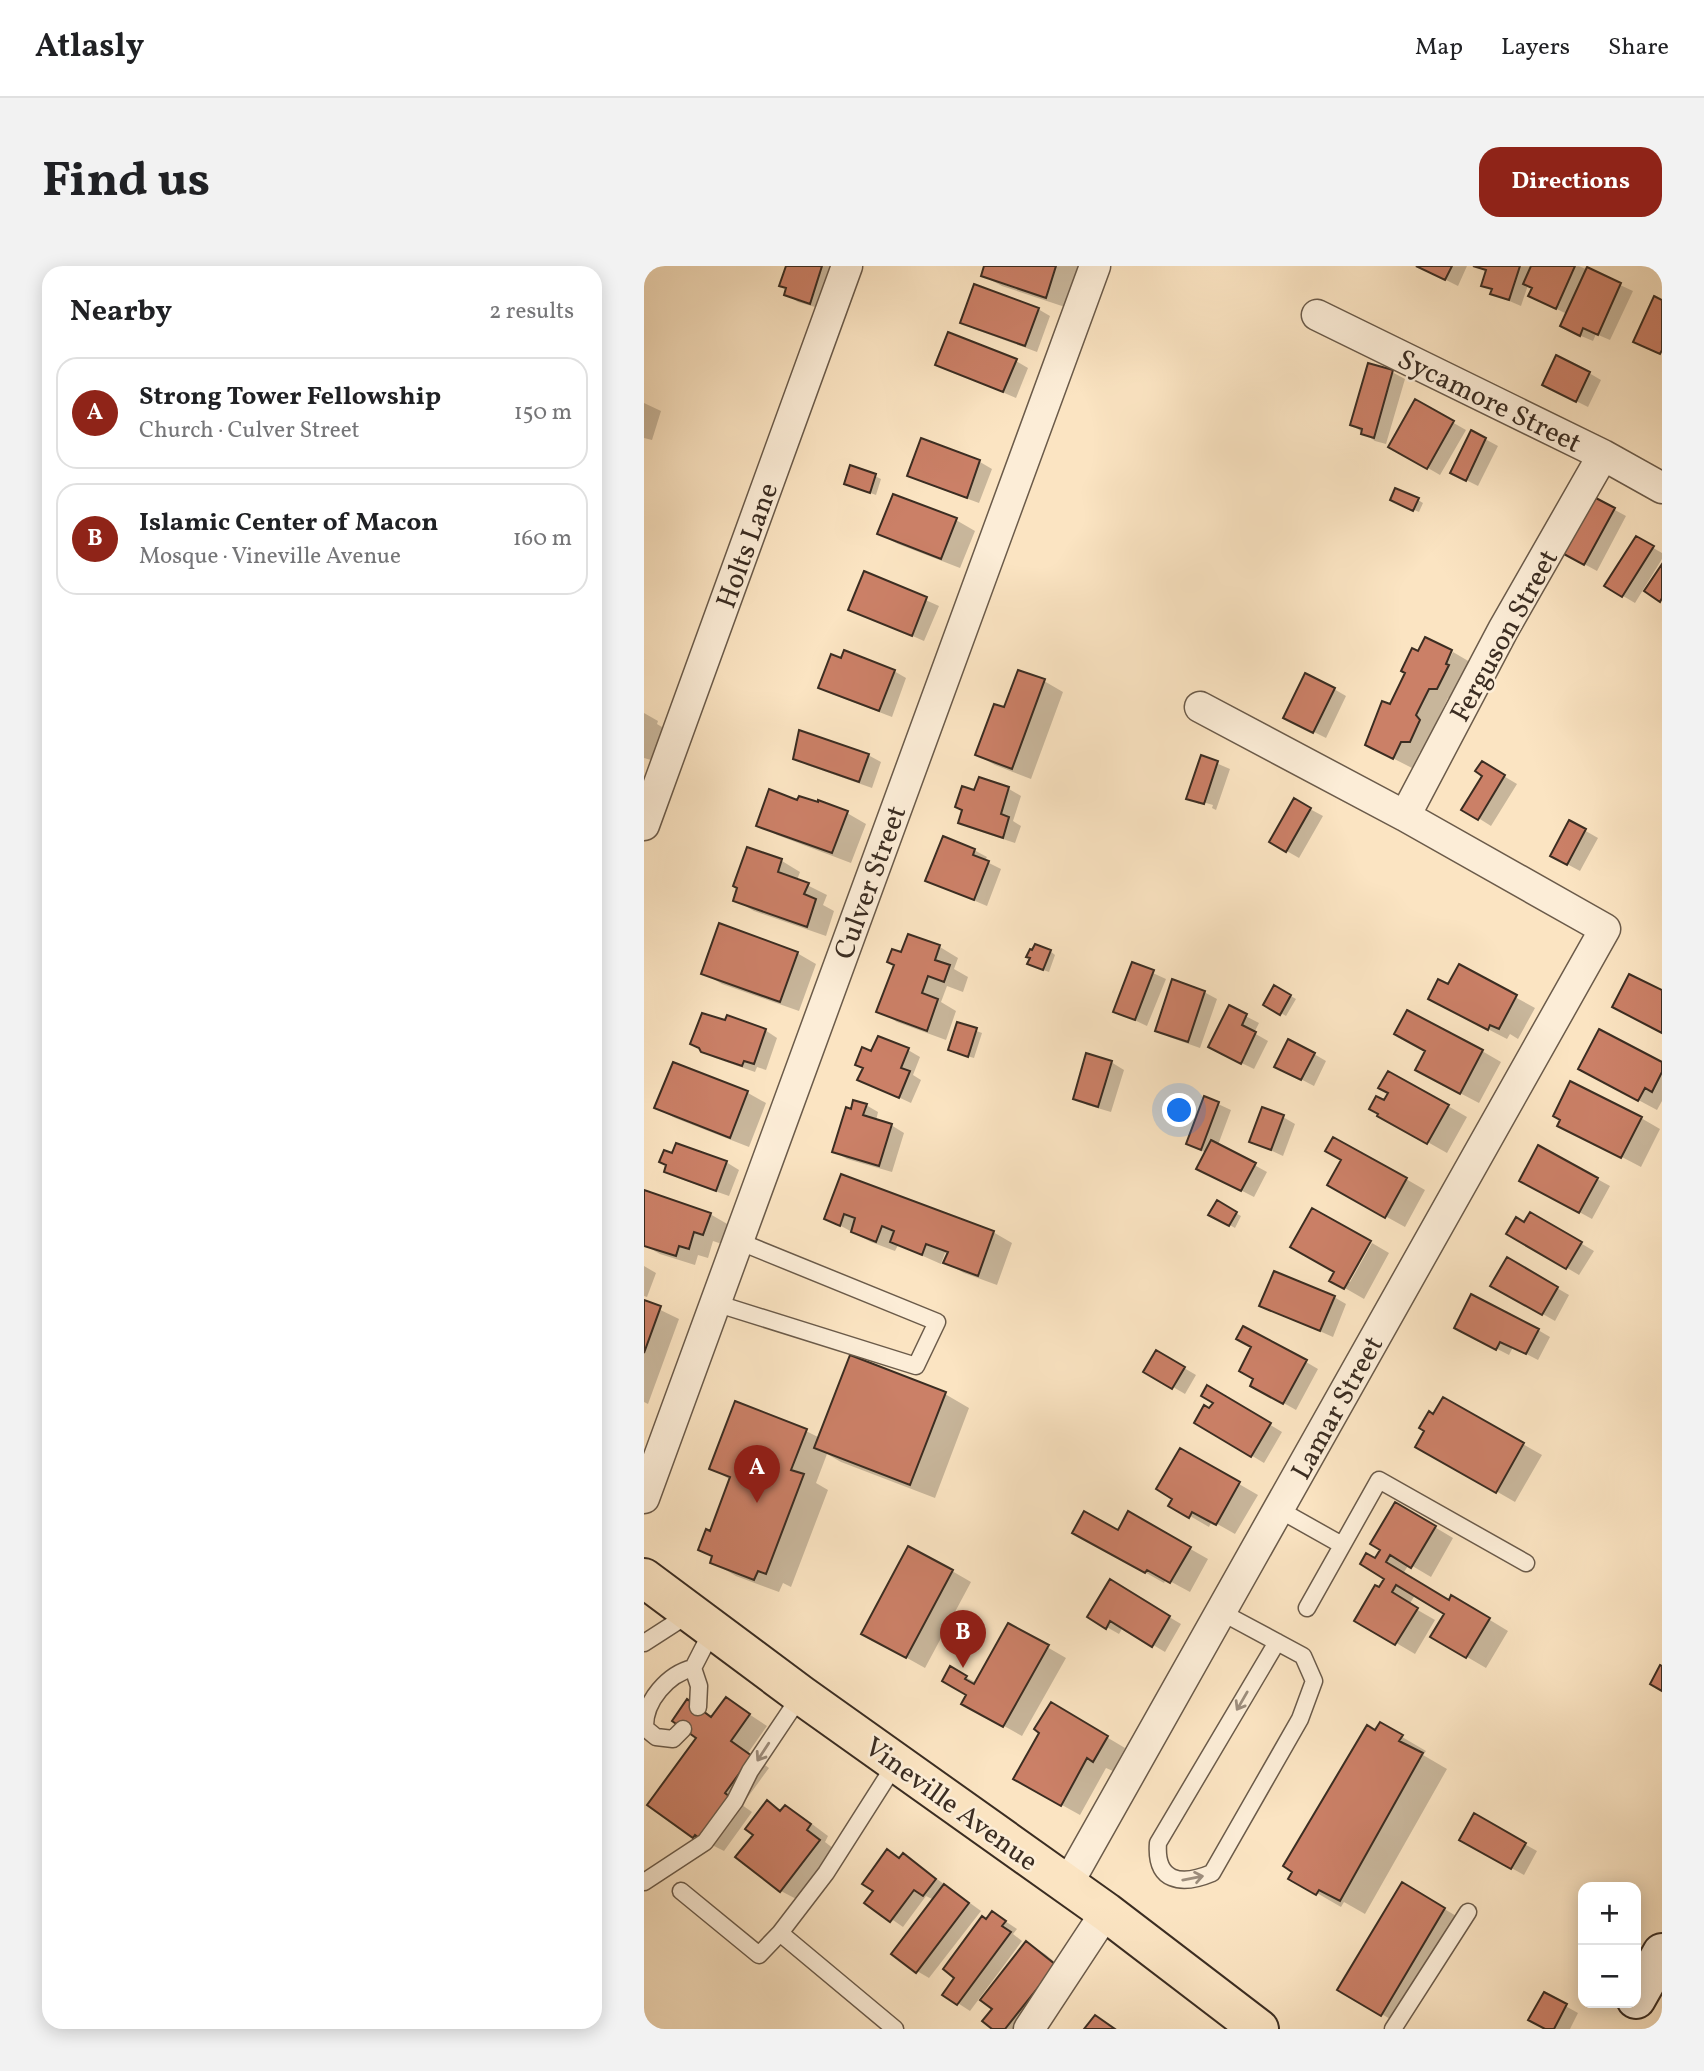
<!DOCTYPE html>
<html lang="en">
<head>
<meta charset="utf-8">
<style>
  :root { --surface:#fff; --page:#f2f2f2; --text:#202124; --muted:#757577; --line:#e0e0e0; --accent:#8f2418 }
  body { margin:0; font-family:Vollkorn,serif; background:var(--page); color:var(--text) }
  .controls { position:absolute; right:21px; bottom:21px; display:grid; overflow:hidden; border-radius:14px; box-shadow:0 4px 18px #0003 }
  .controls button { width:63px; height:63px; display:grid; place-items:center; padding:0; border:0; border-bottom:2px solid var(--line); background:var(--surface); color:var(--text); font:35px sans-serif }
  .you { position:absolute; left:536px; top:845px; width:24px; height:24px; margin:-18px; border:5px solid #fff; border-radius:50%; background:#1a73e8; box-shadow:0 0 0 10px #1a73e833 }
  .badge { display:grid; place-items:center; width:46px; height:46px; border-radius:50%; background:var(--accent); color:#fff; font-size:23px; font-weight:700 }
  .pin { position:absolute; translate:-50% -58px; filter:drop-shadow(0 2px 4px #0008) }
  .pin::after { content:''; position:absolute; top:37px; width:24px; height:21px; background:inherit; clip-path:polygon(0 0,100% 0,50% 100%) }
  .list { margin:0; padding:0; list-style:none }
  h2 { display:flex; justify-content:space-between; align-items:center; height:91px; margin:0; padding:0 28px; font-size:30px }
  h2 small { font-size:23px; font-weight:400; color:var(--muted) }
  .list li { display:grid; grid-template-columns:46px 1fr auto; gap:21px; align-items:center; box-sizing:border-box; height:112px; margin:0 14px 14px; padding:0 14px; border:2px solid var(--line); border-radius:21px }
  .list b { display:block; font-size:26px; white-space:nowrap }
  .list p { margin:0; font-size:23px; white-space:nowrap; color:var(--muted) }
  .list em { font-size:23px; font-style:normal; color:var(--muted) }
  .map { position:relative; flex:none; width:1018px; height:1763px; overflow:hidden; border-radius:21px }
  header { display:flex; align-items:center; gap:42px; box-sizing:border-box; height:98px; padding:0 35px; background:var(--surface); border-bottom:2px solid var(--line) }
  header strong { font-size:33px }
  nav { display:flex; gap:38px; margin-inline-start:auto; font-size:24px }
  .intro { display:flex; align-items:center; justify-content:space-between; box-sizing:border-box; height:168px; padding:0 42px }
  h1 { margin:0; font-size:49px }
  .button { padding:18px 32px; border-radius:21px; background:var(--accent); color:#fff; font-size:24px; font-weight:700 }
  main { display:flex; gap:42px; padding:0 42px }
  aside { flex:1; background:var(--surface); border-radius:21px; box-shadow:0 4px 18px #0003 }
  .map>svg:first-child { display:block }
  .shadow { fill:#0003 }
  .building { fill:#cb8067; stroke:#3b2d22; stroke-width:2 }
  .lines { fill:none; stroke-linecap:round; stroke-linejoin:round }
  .lane-casing { stroke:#6b5b4a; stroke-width:19 }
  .street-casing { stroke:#6b5b4a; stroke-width:33 }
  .secondary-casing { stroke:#3b2d22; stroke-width:42 }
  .primary-casing { stroke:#3b2d22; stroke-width:42 }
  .lane { stroke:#fcedd7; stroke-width:16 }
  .street { stroke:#fcedd7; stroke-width:30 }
  .secondary { stroke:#fcedd7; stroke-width:38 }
  .primary { stroke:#fbe4c2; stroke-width:38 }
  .oneway { stroke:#9c8d7c }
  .labels { text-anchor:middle; stroke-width:5; stroke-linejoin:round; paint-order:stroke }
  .street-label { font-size:28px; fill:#3b2d22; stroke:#fcedd7 }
</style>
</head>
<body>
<header>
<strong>Atlasly</strong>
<nav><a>Map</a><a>Layers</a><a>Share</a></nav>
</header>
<div class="intro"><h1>Find us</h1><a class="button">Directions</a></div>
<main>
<aside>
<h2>Nearby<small>2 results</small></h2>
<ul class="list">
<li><span class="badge">A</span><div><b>Strong Tower Fellowship</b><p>Church · Culver Street</p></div><em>150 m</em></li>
<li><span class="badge">B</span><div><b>Islamic Center of Macon</b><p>Mosque · Vineville Avenue</p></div><em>160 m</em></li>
</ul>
</aside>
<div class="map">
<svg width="1018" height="1763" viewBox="0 0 1018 1763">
  <rect width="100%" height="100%" fill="#fbe4c2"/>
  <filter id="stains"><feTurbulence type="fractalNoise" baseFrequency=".00286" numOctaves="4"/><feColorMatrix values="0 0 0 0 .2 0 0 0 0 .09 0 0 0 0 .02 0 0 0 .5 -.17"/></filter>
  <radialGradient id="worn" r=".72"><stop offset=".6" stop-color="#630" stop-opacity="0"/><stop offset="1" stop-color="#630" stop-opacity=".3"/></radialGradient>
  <path class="shadow" d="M143,0h50l-15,43 -24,-7 -12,-8 2,-5 -7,-4z
    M342,0h92l-13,41 -63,-21 -19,-10z
    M774,0h49l-9,20z
    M832,0h103l54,25 -23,49 -14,-6 -3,7 -19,-8 -7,-19 -37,-18 3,-8 -5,-3 -7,21 -28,-12v-3l-10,-6 4,-13z
    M394,43l12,7 -13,36 -63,-23 -12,-7z
    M372,95l12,7 -12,30 -79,-34z
    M748,106l13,7 -19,65 -11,-3 -23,-16z
    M945,107l12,7 -13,27 -32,-16z
    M771,135l51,29 -26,45 -50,-29z
    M0,137l17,8 -9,29 -8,-2z
    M841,173l13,7 -20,40 -14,-7z
    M278,175l58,21 12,7 -13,34 -57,-21 -13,-7z
    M231,210l6,3 -5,16 -30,-11z
    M949,232l33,18 -29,55 -33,-18z
    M774,234l5,3 -4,9 -21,-9z
    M312,254l19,11 -15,37 -62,-24 -19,-10z
    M992,272l26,15v6l-27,44 -29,-17z
    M221,307l74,33 -15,35 -73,-32z
    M809,386l17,10 -14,36h-8l-14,29 4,5 -9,20h-9l-8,16 -45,-23 24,-38 28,-53 24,18z
    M250,405l12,7 -14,39 -60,-23 -12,-7z
    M400,415l19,11 -32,87 -36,-14 -18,-10 29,-45z
    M690,423l12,7 -20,42 -28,-14z
    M0,447l14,8 -1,3 10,6 -9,32 -14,-4z
    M224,489l13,7 -9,26 -65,-23 -12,-7z
    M558,491l28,12 -14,41 -4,-2 1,-3 -14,-4v3l-10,-6z
    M838,497l35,21 -26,42 -27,-17 21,-34z
    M336,513l29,10 12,7 -8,25 8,5 -6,17 -42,-14 -13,-7z
    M651,535l28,15 -24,42 -28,-16z
    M154,536l49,11 19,11 -15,39 -74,-28 -19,-10z
    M926,556l28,16 -18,33 -28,-15z
    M104,583l34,12 18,11 -3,8 30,15 -4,10 11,6 -8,25 -72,-25 -19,-11z
    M330,584l13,7 -2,4 16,8 -14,37 -59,-25z
    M265,670l31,11 18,11 -4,11 14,8 -5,15 -16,-6 -6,16 15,9 -10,29 -49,-18 -18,-11z
    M406,685l5,4 -6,17 -14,-5 -3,-9z
    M153,687l19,11 -17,47 -77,-27 -19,-11z
    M489,698l33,15 -19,47 -32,-15z
    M816,701l75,41 -17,31 -8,-5 -3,5 -58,-30v-22z
    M631,721l21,12 -10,17 -21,-12z
    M560,726l13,7 -17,49 -31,-11 -12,-7z
    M586,742l29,15 -5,10 14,8 -14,28 -31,-15z
    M314,758l24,9 -8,25 -18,-5z
    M121,764l12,8 -11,32 -9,-3 -2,5 -40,-14 -13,-7z
    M264,784l12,7 -7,18 8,5 -10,23 -52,-24 13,-26z
    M838,785l19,11 -22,41 -44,-23z
    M670,788l12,7 -12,25 -25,-13z
    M467,796l13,8 -13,42 -24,-7 -12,-7z
    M30,798l74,29 18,10 -17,44 -74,-29 -18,-10z
    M1018,798v37l-5,9 -58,-31z
    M561,832l26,12 -13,35 49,27 -13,25 -43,-22 -5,-22 -17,-9z
    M741,837l63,3 19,11 -20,36 -67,-38z
    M222,839l12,7 -2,9 15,4 13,8 -12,39 -45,-13 -12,-7 17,-41z
    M639,851l12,7 -12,32 -32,-15z
    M997,852l19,11 -19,38 -65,-34z
    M895,881l71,39 -18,33 -71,-39z
    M82,896l13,8 -10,26 -51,-18 -12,-7z
    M198,911l151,55 19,11 -15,42 -33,-12 -18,-10 3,-9 -4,-1 -4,11 -43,-19 -3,6 -24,-9 -45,-24z
    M762,913l19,11 -20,37 -76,-42z
    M0,926l66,22 19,11 -7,19 -9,-3 -5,17 -10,-3 -3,10 -35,-11 -16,-9z
    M573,937l24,13 -6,12 -24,-14z
    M887,948l63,37 -15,24 -71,-42 17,-9z
    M728,977l17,10 -25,46 -33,-19 19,2z
    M863,993l62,36 -14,26 -63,-36z
    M0,1000l12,7 -9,24 -3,-1z
    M690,1031l12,7 -13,33 -72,-32z
    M0,1036l35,17 -31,85 -4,-2z
    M894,1064l12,7 -12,23 -25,-13 -4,8 -41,-21z
    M513,1086l39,23 -11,19 -39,-23z
    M662,1096l12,7 -22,41 -44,-25z
    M564,1122l74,44 -18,31 -68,-41 14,-12 5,-8z
    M301,1128l24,14 -34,90 -94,-36 -14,-8 -11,29 12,7 -37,97 -8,-4 -4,9 -43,-16 -24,-14 1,-5 -13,-7 11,-17 20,-53 -19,-11 94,-38 14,7z
    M800,1133l98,56 -27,47 -97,-56z
    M536,1184l78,45 -23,39 -23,-13 -3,6 -38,-22 4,-7z
    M752,1238l57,34 -22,39 -22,-13 -6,10 47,28 2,-5 56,34 -22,37 -53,-31 14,-24 -32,-18 -6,10 26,15 -20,34 -58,-34 29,-42 -10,-18 7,-11z
    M485,1248l79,45 -18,33 -24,-13 -2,4 -90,-51 44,1z
    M308,1305l19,11 -46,86 -43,-24z
    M466,1316l71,42 -16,28 -42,-25 -4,7 -30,-17z
    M365,1359l57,33 -44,78 -59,-33 5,-9 -18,-25 27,14z
    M82,1433l41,27 -19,27 21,15 -27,37 10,7 -28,39 -30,-15 4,-99 -10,-36 25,16z
    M407,1438l74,44 -12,23 -7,-3 -26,47 -65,-36 27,-47z
    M736,1458l46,27 -3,4 24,14 -82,145 -21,-12 -3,5 -50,-29z
    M124,1536l14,9 3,-4 19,11 24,18 -3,6 13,10 -38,49 -19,-10 -44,-34 18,-22z
    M831,1550l62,35 -13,24 -63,-35z
    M244,1585l13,8 14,4 66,48 -52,67 -12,-7 17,-71 -8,-4 -23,31 -36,-25 8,-11z
    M758,1618l61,36 -63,105 -60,-36z
    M349,1647l24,16 -4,5 9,7 -52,70 -26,-17 13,-16z
    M383,1677l18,11 28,23 -41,52h-37l-1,-20z
    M900,1728l34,19 -8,16h-22z"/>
  <path class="building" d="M142,0h36l-12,38 -26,-9 2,-7 -7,-2z
    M340,0h72l-10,32 -65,-22z
    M772,0h36l-7,14z
    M829,0h47l-11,34 -19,-6 2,-5 -11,-3 5,-16z
    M887,0h44l-19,43 -28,-13 4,-8 -9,-4z
    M943,1l34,16 -23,52 -15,-7 -3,8 -20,-10z
    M330,18l65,24 -14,38 -65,-23z
    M1010,30l8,4v50l-2,4 -27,-12z
    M304,66l69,27 -14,33 -68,-27z
    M912,89l34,17 -14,30 -34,-17z
    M724,97l25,7 -19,68 -13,-4 1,-5 -12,-4z
    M771,133l39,22 -27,48 -39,-22z
    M827,164l15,8 -20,43 -16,-8z
    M277,172l59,22 -13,38 -60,-22z
    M206,199l26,9 -6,19 -26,-9z
    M751,222l24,10 -6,13 -23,-11z
    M249,228l64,24 -16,41 -64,-25z
    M948,230l23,12 -31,57 -22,-12z
    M992,270l18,10 -32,51 -18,-11z
    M1018,298v34l-2,4 -16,-11z
    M220,305l63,26 -15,39 -64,-26z
    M781,371l27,13 -6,14 3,1 -12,24h-8l-13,26 4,5 -10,22h-9l-8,17 -28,-14 17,-44 8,3 15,-31 -4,-2 11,-23 6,3z
    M200,384l51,20 -16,41 -61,-23 13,-34 10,4z
    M374,404l27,9 -33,90 -37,-14 19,-51 10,3z
    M661,407l30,15 -22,45 -30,-15z
    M155,464l70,24 -10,28 -66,-23z
    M557,489l17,6 -14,43 -18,-5z
    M838,495l23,14 -27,45 -17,-10 21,-34 -7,-5z
    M335,511l30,10 -8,27 8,3 -6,21 -45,-15 4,-13 -7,-3 7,-21 12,4z
    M125,523l28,11 2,-4 19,6v-2l30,11 -16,42 -76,-27z
    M650,532l17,10 -25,44 -17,-10z
    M925,554l17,9 -19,36 -17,-9z
    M299,570l32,13 -2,6 16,6 -15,39 -49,-19z
    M103,581l35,12 -4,13 31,11 -5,11 12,5 -9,28 -74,-26 4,-13 -4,-2z
    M75,657l79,29 -18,50 -79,-28z
    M264,668l32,11 -5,15 15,5 -6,17 -16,-6 -6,17 16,6 -11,32 -51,-19 18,-47 -7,-3 5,-13 9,3z
    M391,678l16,6 -8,20 -16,-6 3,-6 -4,-1 4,-8 2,1z
    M488,696l22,8 -19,50 -22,-8z
    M815,698l58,31 -18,34 -9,-4 -2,5 -60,-31 10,-20 10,5z
    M985,708l33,16v43l-50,-26z
    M528,713l33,12 -17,51 -33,-11z
    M630,719l17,10 -11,20 -17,-10z
    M585,739l18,9 -5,11 14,7 -15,32 -33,-17z
    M763,744l76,40 -23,44 -45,-24 10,-19 -31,-17z
    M58,747l23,7 2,-5 39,14 -12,35 -10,-3 -2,5 -41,-14 -2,-4 -9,-4z
    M313,756l20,6 -9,29 -20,-7z
    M955,763l63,33v10l-10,20 -7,-4 -7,13 -60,-32z
    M234,770l31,12 -8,20 9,3 -11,27 -42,-18 6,-12 -8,-3 7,-18 9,4z
    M644,773l27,14 -14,27 -27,-13z
    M442,787l26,8 -14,46 -25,-8z
    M29,796l75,29 -18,47 -76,-30z
    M744,805l61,34 -22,39 -50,-28 1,-2 -9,-5 7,-13 8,4 4,-7 -10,-5z
    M926,815l72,36 -21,41 -64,-32 3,-6 -7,-4z
    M560,830l15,6 -18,48 -15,-6z
    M209,834l14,4 -4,11 29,9 -13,42 -47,-14 14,-45 5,2z
    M618,841l22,8 -13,35 -22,-8z
    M689,871l74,41 -22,40 -58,-33 14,-25 -16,-9z
    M567,874l45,23 -15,28 -45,-22z
    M32,877l51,18 -11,30 -52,-19 2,-7 -7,-3 5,-12 8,3z
    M894,879l60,33 -19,35 -60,-32z
    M197,908l153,57 -16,45 -35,-13 5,-11 -22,-8 -4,11 -32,-13 4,-11 -12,-5 -6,16 -25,-10 4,-14 -11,-4 -4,12 -16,-7z
    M0,924l67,23 -8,22 -9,-3 -5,17 -10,-3 -3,10 -32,-10z
    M573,934l20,12 -8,14 -21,-11z
    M668,942l59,33 -27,48 -15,-8 5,-9 -44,-25z
    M886,946l52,30 -16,27 -60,-35 10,-17 8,5z
    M863,991l51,30 -16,28 -52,-29z
    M630,1005l61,25 -15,35 -61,-25z
    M827,1028l68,35 -13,25 -26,-12 -4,8 -42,-22z
    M0,1034l17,6 -17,47z
    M599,1060l64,34 -24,44 -33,-18 3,-7 -14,-8 12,-24 -15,-8z
    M512,1084l29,17 -13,22 -29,-17z
    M206,1089l96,37 -36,93 -96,-37z
    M563,1119l64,38 -20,34 -57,-34 10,-18 5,3 4,-5 -12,-7z
    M799,1131l81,46 -28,50 -81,-46 9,-16 -5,-3 10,-17 4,3z
    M91,1135l72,28 -16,41 13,4 -38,100 -8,-3 -4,9 -44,-17 2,-7 -14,-6 8,-21 4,2 20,-54 -21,-8z
    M536,1182l60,34 -24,43 -24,-13 -3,6 -21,-12 4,-7 -16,-10z
    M751,1236l41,24 -25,42 -21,-13 -4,7 63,38 2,-5 39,23 -24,40 -36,-21 14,-23 -48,-29 -4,7 26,16 -23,37 -41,-24 21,-36 4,2 5,-8 -24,-15 6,-11 9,5 5,-8 -10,-6z
    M440,1245l34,19 10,-19 63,36 -21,36 -23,-13 -2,3 -73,-40z
    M264,1280l45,24 -47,88 -45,-24z
    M466,1313l60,37 -18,31 -42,-26 -4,8 -19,-12z
    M364,1357l41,22 -46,82 -42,-23 5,-9 -24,-14 8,-15 17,10 -2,3 9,5z
    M1016,1399l2,1v25l-12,-7z
    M82,1431l24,17 -19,27 21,15 -27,37 9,7 -30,42 -9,-7 -2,3 -46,-33 49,-67 -24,-17 15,-22 24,18z
    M407,1436l57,34 -15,26 -6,-4 -26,48 -48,-27 26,-46 -5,-4z
    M736,1456l23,13 -4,6 24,12 -83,148 -21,-11 -3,5 -28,-16 4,-7 -9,-6 84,-141 8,5z
    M123,1534l13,11 5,-6 26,19 -4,6 13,10 -40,52 -45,-35 18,-22 -8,-6z
    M830,1547l52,30 -15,26 -52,-29z
    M243,1583l12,9 4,-5 33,26 -13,17 -9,-6 -24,32 -26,-19 9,-12 -11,-7z
    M758,1616l43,26 -64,108 -44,-26z
    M300,1618l25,19 -53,70 -25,-19z
    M348,1645l14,10 -4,5 9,6 -54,73 -15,-10 12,-17 -11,-9 39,-53 4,3z
    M382,1675l30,24 -51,64h-13l-10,-8 10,-12 -12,-9z
    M900,1726l23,12 -13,25h-9l-17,-9z
    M451,1749l20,14h-31z"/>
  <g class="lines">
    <defs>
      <path id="lane" d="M71,1037l201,63 21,-44 -199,-81
        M634,1243l64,36
        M663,1342l72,-128 147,83
        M577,1346l82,44 11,25 -14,38 -88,154c-31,13 -57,9 -54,-30l119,-201
        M0,1377l45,-29
        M54,1441l1,-21 -6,-18 20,-39
        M39,1463l-10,10 -17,-2 -11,-9c-1,-27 23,-54 48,-60
        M0,1616l61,-40 30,-41 15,-30 51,-76
        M37,1625l78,64 21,-22
        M251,1763l-115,-96 46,-60 70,-110
        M749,1763l75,-117"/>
      <path id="street" d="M673,49l286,140 59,33
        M761,550l98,-186 100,-175
        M0,559l203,-559
        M0,1232l451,-1232
        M423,1619l538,-956 -200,-113 -205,-109
        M385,1763l77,-117"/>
      <path id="secondary" d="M992,1733l26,-46"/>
      <path id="primary" d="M0,1312l157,117 305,217 153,117"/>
    </defs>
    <use href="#lane" class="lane-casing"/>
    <use href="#street" class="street-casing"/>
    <use href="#secondary" class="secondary-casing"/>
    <use href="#primary" class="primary-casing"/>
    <use href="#lane" class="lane"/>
    <use href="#street" class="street"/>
    <use href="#secondary" class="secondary"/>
    <use href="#primary" class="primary"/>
  </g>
  <defs><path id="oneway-shaft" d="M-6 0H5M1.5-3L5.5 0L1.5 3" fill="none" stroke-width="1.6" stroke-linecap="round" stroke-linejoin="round" transform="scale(1.75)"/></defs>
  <g class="oneway">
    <use href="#oneway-shaft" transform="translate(598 1435) rotate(120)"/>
    <use href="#oneway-shaft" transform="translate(119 1486) rotate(123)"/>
    <use href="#oneway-shaft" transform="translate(549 1612) rotate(-11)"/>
  </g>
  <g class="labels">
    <g class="street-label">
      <text transform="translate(846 134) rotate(26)" y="10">Sycamore Street</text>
      <text transform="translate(102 279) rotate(-70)" y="10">Holts Lane</text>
      <text transform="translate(859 369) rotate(-61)" y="10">Ferguson Street</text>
      <text transform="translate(225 616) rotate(-70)" y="10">Culver Street</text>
      <text transform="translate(692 1141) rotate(-61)" y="10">Lamar Street</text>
      <text transform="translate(308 1537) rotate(36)" y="10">Vineville Avenue</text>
    </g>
  </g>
  <rect width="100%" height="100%" filter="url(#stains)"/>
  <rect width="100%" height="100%" fill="url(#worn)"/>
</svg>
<div class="controls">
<button>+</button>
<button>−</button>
</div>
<div class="you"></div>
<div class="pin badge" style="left:113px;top:1237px">A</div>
<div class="pin badge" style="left:319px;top:1402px">B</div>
</div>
</main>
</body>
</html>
